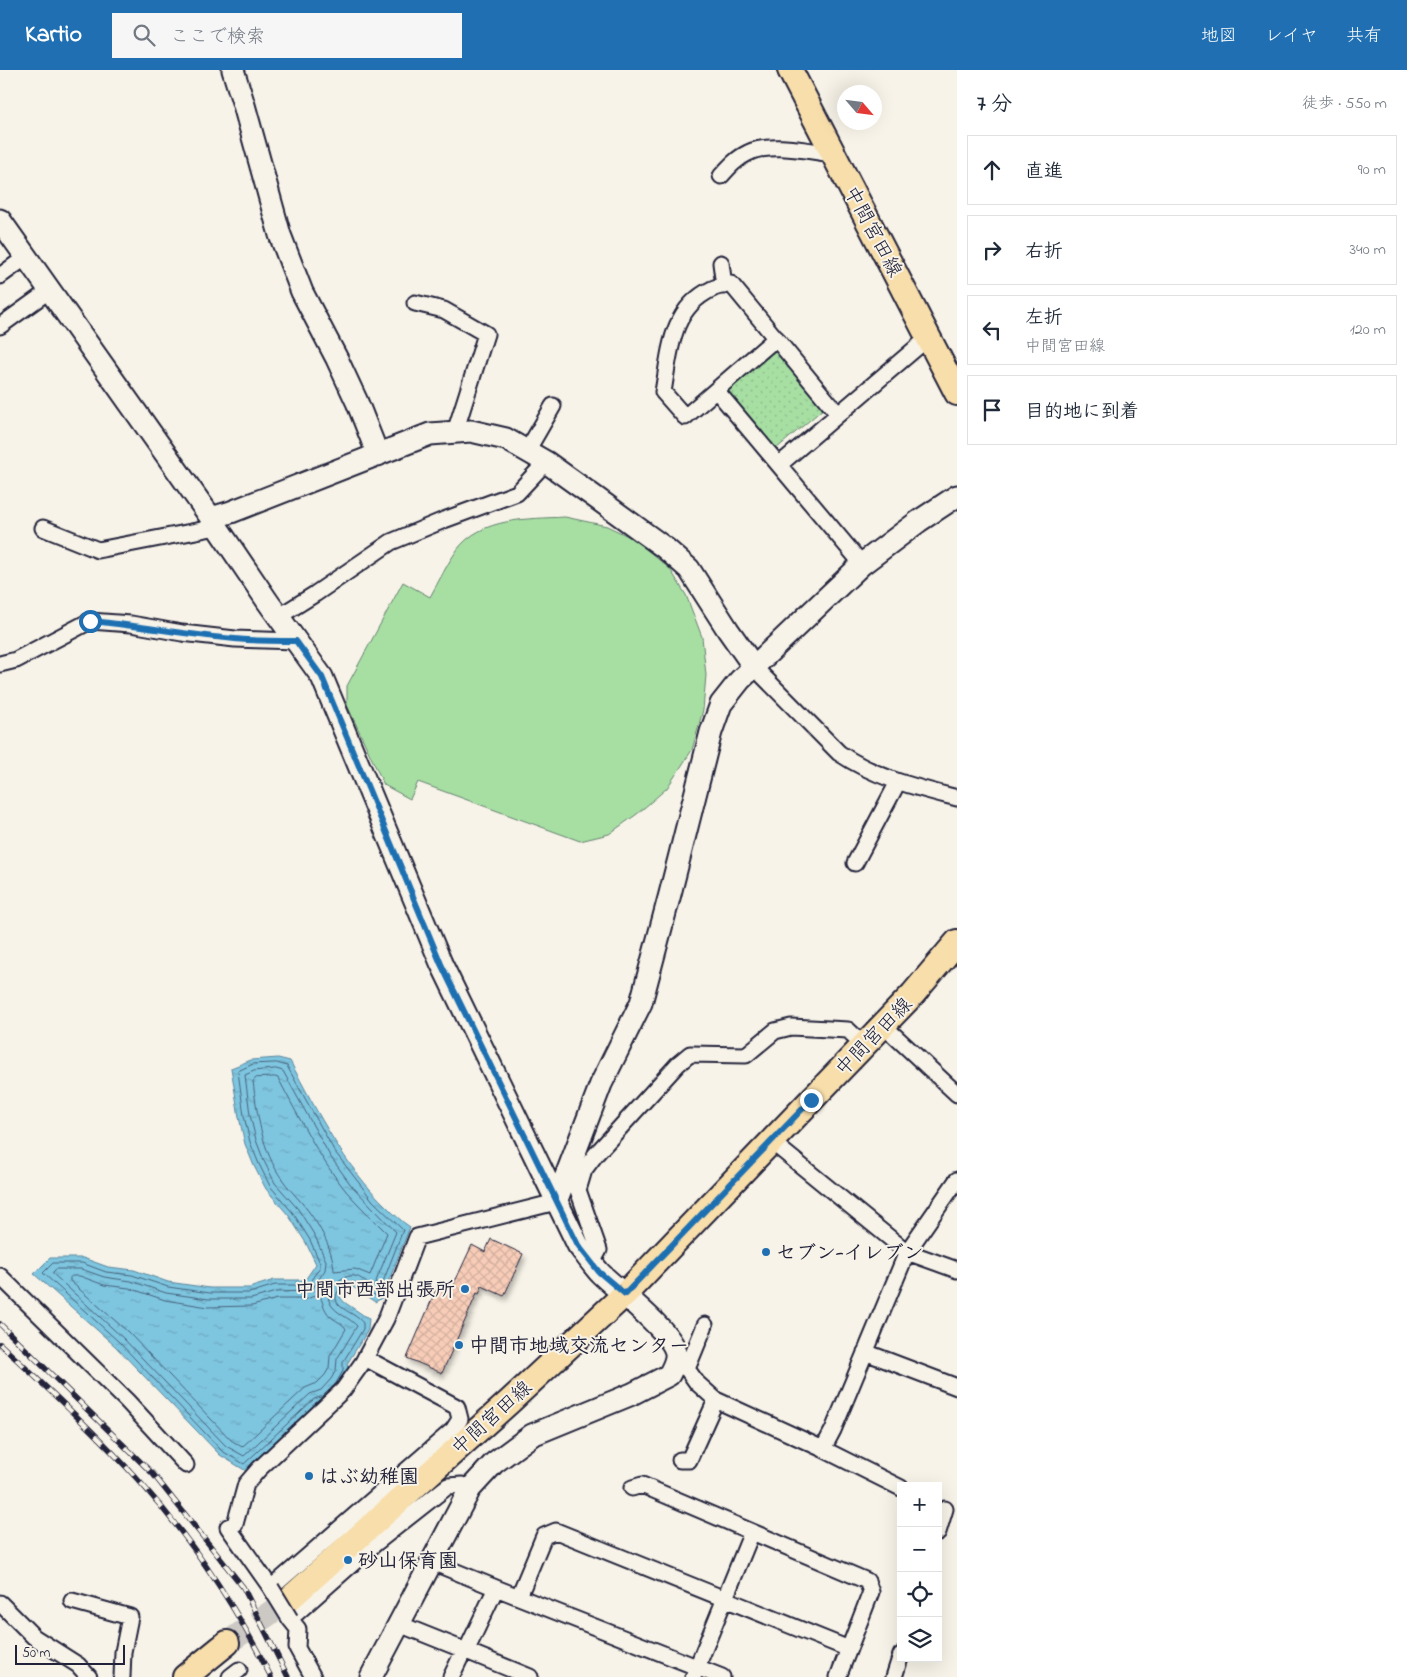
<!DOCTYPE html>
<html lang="ja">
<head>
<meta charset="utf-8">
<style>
  :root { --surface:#fff; --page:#f6f6f7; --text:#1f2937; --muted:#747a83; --line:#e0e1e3; --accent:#1f6fb2 }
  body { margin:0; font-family:"Indie Flower","Klee One",sans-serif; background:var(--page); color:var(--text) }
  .controls { position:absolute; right:15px; bottom:15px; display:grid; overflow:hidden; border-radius:0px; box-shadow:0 5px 20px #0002 }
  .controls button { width:45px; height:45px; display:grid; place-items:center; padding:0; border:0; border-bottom:1px solid var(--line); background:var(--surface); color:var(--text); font:25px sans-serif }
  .compass { position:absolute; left:837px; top:15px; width:45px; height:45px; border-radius:50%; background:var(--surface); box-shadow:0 5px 20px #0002; rotate:118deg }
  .scale { position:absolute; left:15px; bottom:12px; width:110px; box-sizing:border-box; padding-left:5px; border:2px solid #22223b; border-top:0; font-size:14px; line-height:18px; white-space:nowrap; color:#22223b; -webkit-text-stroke:4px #f7f3e8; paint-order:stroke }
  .stop { position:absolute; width:15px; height:15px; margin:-11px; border:4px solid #1f6fb2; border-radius:50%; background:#fff }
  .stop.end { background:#1f6fb2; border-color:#fff; box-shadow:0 1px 5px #0008 }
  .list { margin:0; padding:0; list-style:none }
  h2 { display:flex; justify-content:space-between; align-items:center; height:65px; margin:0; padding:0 20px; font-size:21px }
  h2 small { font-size:16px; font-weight:400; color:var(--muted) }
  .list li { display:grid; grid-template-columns:32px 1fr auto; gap:15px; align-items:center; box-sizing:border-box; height:70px; margin:0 10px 10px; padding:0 10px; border:1px solid var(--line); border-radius:0px }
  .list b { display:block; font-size:19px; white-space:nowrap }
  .list p { margin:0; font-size:16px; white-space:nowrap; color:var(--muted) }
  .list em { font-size:16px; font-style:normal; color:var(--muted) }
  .icon { flex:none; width:28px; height:28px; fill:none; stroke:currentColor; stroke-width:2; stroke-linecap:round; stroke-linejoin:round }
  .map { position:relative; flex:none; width:957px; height:1607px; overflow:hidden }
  header { display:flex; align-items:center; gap:30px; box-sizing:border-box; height:70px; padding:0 25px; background:var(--accent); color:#fff }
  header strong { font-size:24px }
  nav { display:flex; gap:28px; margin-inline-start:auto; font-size:18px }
  .search { width:350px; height:45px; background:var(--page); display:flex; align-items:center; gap:12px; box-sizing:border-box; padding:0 18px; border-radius:0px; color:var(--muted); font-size:19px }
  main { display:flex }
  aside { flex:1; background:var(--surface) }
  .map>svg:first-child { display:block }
  .grass { fill:url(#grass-dots); stroke:#64806f }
  .garden { fill:#a7dfa3; stroke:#64806f }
  .water { fill:url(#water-ripples); stroke:#59849d }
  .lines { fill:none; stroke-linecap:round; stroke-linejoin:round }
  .shore { stroke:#47637d; stroke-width:1 }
  .building { fill:url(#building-cross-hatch); stroke:#22223b; filter:url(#shadow) }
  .primary-tunnel { stroke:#ccc9c5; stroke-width:24; stroke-dasharray:24 12; stroke-linecap:butt }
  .street-casing { stroke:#22223b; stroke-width:19 }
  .secondary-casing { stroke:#22223b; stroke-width:25 }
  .primary-casing { stroke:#22223b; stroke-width:28 }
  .street { stroke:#f7f3e8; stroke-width:15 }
  .secondary { stroke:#f7f3e8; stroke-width:21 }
  .primary { stroke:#f8deab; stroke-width:24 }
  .rail-casing { stroke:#22223b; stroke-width:5.5 }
  .rail { stroke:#f7f3e8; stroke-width:4; stroke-dasharray:11; stroke-linecap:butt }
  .street-bridge-casing { stroke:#22223b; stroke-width:19; stroke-linecap:butt }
  .street-bridge { stroke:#f7f3e8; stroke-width:15 }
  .route { stroke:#1f6fb2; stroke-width:6 }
  .poi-dot { fill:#1f6fb2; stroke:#f7f3e8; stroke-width:2 }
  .labels { text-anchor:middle; stroke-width:4; stroke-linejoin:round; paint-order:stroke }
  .street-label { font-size:20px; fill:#22223b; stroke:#f7f3e8 }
  .poi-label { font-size:20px; font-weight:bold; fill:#22223b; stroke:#f7f3e8; text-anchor:start }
</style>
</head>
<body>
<header>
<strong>Kartio</strong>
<div class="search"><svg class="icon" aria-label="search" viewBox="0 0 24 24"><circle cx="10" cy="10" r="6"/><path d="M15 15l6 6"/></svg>ここで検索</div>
<nav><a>地図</a><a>レイヤ</a><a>共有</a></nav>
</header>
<main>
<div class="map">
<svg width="957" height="1607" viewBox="0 0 957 1607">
  <defs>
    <pattern id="grass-dots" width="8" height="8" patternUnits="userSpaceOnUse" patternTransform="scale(1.25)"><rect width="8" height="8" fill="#a7dfa3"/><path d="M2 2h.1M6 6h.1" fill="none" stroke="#8fbf8d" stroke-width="1.8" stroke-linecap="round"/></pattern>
    <pattern id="water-ripples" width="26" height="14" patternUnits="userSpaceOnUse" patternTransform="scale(1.25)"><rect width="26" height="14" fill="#7ec5df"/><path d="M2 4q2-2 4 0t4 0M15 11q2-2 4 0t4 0" fill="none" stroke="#6da9c0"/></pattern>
    <pattern id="building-cross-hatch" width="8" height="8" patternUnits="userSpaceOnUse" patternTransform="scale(1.25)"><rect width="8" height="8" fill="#f8cdb8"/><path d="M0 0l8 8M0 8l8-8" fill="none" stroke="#d4b09f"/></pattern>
    <filter id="shadow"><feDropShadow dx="2.5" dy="4.5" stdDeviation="2.5" flood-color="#0004"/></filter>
  </defs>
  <rect width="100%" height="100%" fill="#f7f3e8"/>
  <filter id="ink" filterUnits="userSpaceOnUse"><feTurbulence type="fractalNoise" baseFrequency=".02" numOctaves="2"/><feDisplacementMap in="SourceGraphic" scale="10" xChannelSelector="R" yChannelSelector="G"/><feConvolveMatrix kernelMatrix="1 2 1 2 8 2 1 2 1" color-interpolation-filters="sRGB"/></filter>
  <g filter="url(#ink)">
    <path class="grass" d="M774,278l50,60 -48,41 -50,-59z"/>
    <path class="garden" d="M565,447l42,9 27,13 36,30 16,26 16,42 4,38 -3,35 -11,40 -25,38 -30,26 -28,20 -29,7 -162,-59 -8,17 -26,-14 -37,-80v-19l56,-104 27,15c9,-16 17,-33 27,-47 24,-33 72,-31 108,-33z"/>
    <path class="water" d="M278,988l12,3c28,52 54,105 97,146 7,7 14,14 23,20l-28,71 -7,4 -22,-15 -7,1 -6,9 4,5 25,17 -1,11 -21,34 2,7 -23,30 -9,1 -71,69 -26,-16 -105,-109 -81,-72 16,-16h33l25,9 26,3 34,12 42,6h39l25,-8h31l11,-16 -10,-21 -17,-27 -23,-27 -12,-23 -9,-22 -6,-27 -8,-49 20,-8z"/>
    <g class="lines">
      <path class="shore" d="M277,993l10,3 48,86 38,49 30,29 -25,65h-4l-21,-13 -10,2c-20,24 8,24 20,39v6l-20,33v9l-7,12 -12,13 -10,3 -70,65 -22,-13 -103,-109 -76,-69 10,-10h29l24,9 26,3 36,12 42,6h39l26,-8h29l5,-2 11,-16v-4l-10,-23 -17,-27 -23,-27 -11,-22 -9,-22 -6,-26 -6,-45 15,-7z
        M276,999l7,2 47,85 21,29 45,47 -22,54h-3c-5,-3 -10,-9 -16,-10 -13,-2 -32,13 -25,27 6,11 19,14 27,23l-20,33 -1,11 -5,9 -10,11 -11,4 -66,62 -18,-10 -103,-108 -71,-65 4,-4h25l23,8 27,4 35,12 43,6h42l25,-7 30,-1 7,-3 12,-18 1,-9 -11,-25 -17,-27 -23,-26 -11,-22 -8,-21 -6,-25 -5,-40 9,-4z
        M275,1007l3,1c21,39 40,79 68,113 13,15 27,28 41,42l-17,42 -15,-6 -21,2c-1,-24 -17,-50 -32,-68 -7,-8 -14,-15 -20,-24 -20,-28 -25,-65 -29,-98l3,-3z
        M72,1206h8l24,9 25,3 36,12 43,7 44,-1 25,-7h30l12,-5c4,7 4,15 11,22 5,5 13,7 16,13l-16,27 -1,12 -4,7 -8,8 -12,5 -63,59 -11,-7 -103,-108 -58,-51v-3z"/>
    </g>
    <path class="building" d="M491,1169l32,15 -19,42 -22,-10 -3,8 -2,-1 -35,80 -35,-15 31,-73 13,5 21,-45 13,7z"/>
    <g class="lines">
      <path class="primary-tunnel" d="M227,1573l59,-41"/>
      <defs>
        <path id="street" d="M721,106c8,-9 16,-18 27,-23 21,-11 61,-2 85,1
          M721,193l3,23
          M0,206l26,-19
          M415,233l29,7 42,24 -31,98
          M0,256l50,-36
          M776,268l-91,79 -22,-25c7,-39 7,-83 49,-103 5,-3 13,-3 19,-5l107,130
          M716,320l146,174
          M527,381l26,-45
          M779,395l150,-128
          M43,458l55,22 119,-23
          M278,547l37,-23 76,-52 53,-22 73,-27 29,-31
          M0,594l16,-4 74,-39 41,3 51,9 53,6 61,2
          M754,597l85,86c37,25 76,34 118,45
          M855,793l43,-81
          M883,955l74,69
          M772,1072l135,110 50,18
          M592,1193l7,-13 -21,-60 6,-20 12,-16 82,-90 12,-10 56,1 29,-24 16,-4 57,3 16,15
          M0,1206l127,125 59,64
          M865,1282l92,35
          M365,1288l92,49 3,12 -7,11 -182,158 -43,-61 7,-3 11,-40 13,-15 84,-79 20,-28 23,-43 31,-82 139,-35
          M675,1293l12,6 10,14 19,17 107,49 78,39
          M687,1299l18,-44
          M823,1379l10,-19 74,-178 50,-72
          M680,1390h9l27,-60
          M632,1418l10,-3 225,96 4,11 -33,85
          M938,1462l7,-23
          M432,1492l64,26
          M519,1526l25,-60 12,-5 293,118
          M72,1531l58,16 -7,35 -1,25
          M0,1533l34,34 44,28 11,12
          M399,1554l65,26 -13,27
          M230,1607l9,-7
          M313,1607l-16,-29 1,-19 -8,-10 87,-77 71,-56 14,-1 8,4
          M530,1607l-66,-27 5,-5 27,-57 226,89
          M693,1607l59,-145
          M894,1607l7,-22"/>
        <path id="secondary" d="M233,0l11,35 36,130 22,57 35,67 20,43 21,53
          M0,150l211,298 57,84 54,75 119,286 137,282c7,9 14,19 22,28 16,16 73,59 76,80 1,8 -4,16 -7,22l-37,19 -100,41 -38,28 -24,26 -99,188
          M211,448l20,-6 199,-78 41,-3 35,8 40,23 53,38 66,48 24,21 39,61 26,37
          M556,1132l45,-118 40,-81 29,-109 41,-162 10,-28 19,-24 122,-116 57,-43 38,-25"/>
        <path id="primary" d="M790,0l167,323
          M286,1532l222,-199 117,-109 288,-300 44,-52
          M185,1607l42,-34"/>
      </defs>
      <use href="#street" class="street-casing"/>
      <use href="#secondary" class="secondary-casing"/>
      <use href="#primary" class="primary-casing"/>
      <use href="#street" class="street"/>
      <use href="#secondary" class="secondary"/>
      <use href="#primary" class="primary"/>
      <defs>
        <path id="rail" d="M0,1254l153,150 90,113 45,90
          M0,1274c48,45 96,89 140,138 53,59 96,125 131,195"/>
      </defs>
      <use href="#rail" class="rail-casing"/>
      <use href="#rail" class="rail"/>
      <defs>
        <path id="street-bridge" d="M271,1518l19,31"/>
      </defs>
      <use href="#street-bridge" class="street-bridge-casing"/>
      <use href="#street-bridge" class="street-bridge"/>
    </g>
  </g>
  <g class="lines" filter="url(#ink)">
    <path class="route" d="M90,551c48,4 96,14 145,18 20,2 41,2 61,2l26,36 119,287 137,281 21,27 26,22 186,-194"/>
  </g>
  <g class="poi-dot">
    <circle cx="766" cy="1182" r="5"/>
    <circle cx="465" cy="1219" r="5"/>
    <circle cx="459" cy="1275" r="5"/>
    <circle cx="309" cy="1406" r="5"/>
    <circle cx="348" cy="1490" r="5"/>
  </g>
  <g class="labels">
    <g class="street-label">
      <text transform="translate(874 161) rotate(62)" y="7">中間宮田線</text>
      <text transform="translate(873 966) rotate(-46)" y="7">中間宮田線</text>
      <text transform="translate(491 1347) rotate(-42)" y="7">中間宮田線</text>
    </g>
    <g class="poi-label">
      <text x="776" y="1189">セブン-イレブン</text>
      <text x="455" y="1226" text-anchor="end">中間市西部出張所</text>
      <text x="469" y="1282">中間市地域交流センター</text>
      <text x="319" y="1413">はぶ幼稚園</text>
      <text x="358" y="1497">砂山保育園</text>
    </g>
  </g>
</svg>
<div class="controls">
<button>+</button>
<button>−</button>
<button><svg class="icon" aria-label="locate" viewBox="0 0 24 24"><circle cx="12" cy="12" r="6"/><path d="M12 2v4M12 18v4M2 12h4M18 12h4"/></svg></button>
<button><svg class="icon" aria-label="layers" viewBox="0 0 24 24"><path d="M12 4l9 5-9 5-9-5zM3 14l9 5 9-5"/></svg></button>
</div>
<svg class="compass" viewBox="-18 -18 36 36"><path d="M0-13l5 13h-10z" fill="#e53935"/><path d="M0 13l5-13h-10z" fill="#747a83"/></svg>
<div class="scale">50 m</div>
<div class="stop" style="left:90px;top:551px"></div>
<div class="stop end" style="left:811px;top:1030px"></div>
</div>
<aside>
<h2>7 分<small>徒歩 · 550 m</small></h2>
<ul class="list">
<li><svg class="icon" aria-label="ahead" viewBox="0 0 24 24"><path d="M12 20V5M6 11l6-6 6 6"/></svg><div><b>直進</b></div><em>90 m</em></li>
<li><svg class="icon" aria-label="right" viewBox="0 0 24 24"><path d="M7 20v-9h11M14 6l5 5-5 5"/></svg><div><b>右折</b></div><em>340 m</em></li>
<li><svg class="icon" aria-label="left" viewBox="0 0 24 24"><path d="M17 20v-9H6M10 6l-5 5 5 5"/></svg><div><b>左折</b><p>中間宮田線</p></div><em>120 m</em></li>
<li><svg class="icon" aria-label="arrive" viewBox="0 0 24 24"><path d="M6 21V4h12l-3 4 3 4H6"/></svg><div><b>目的地に到着</b></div></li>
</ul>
</aside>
</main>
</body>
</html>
